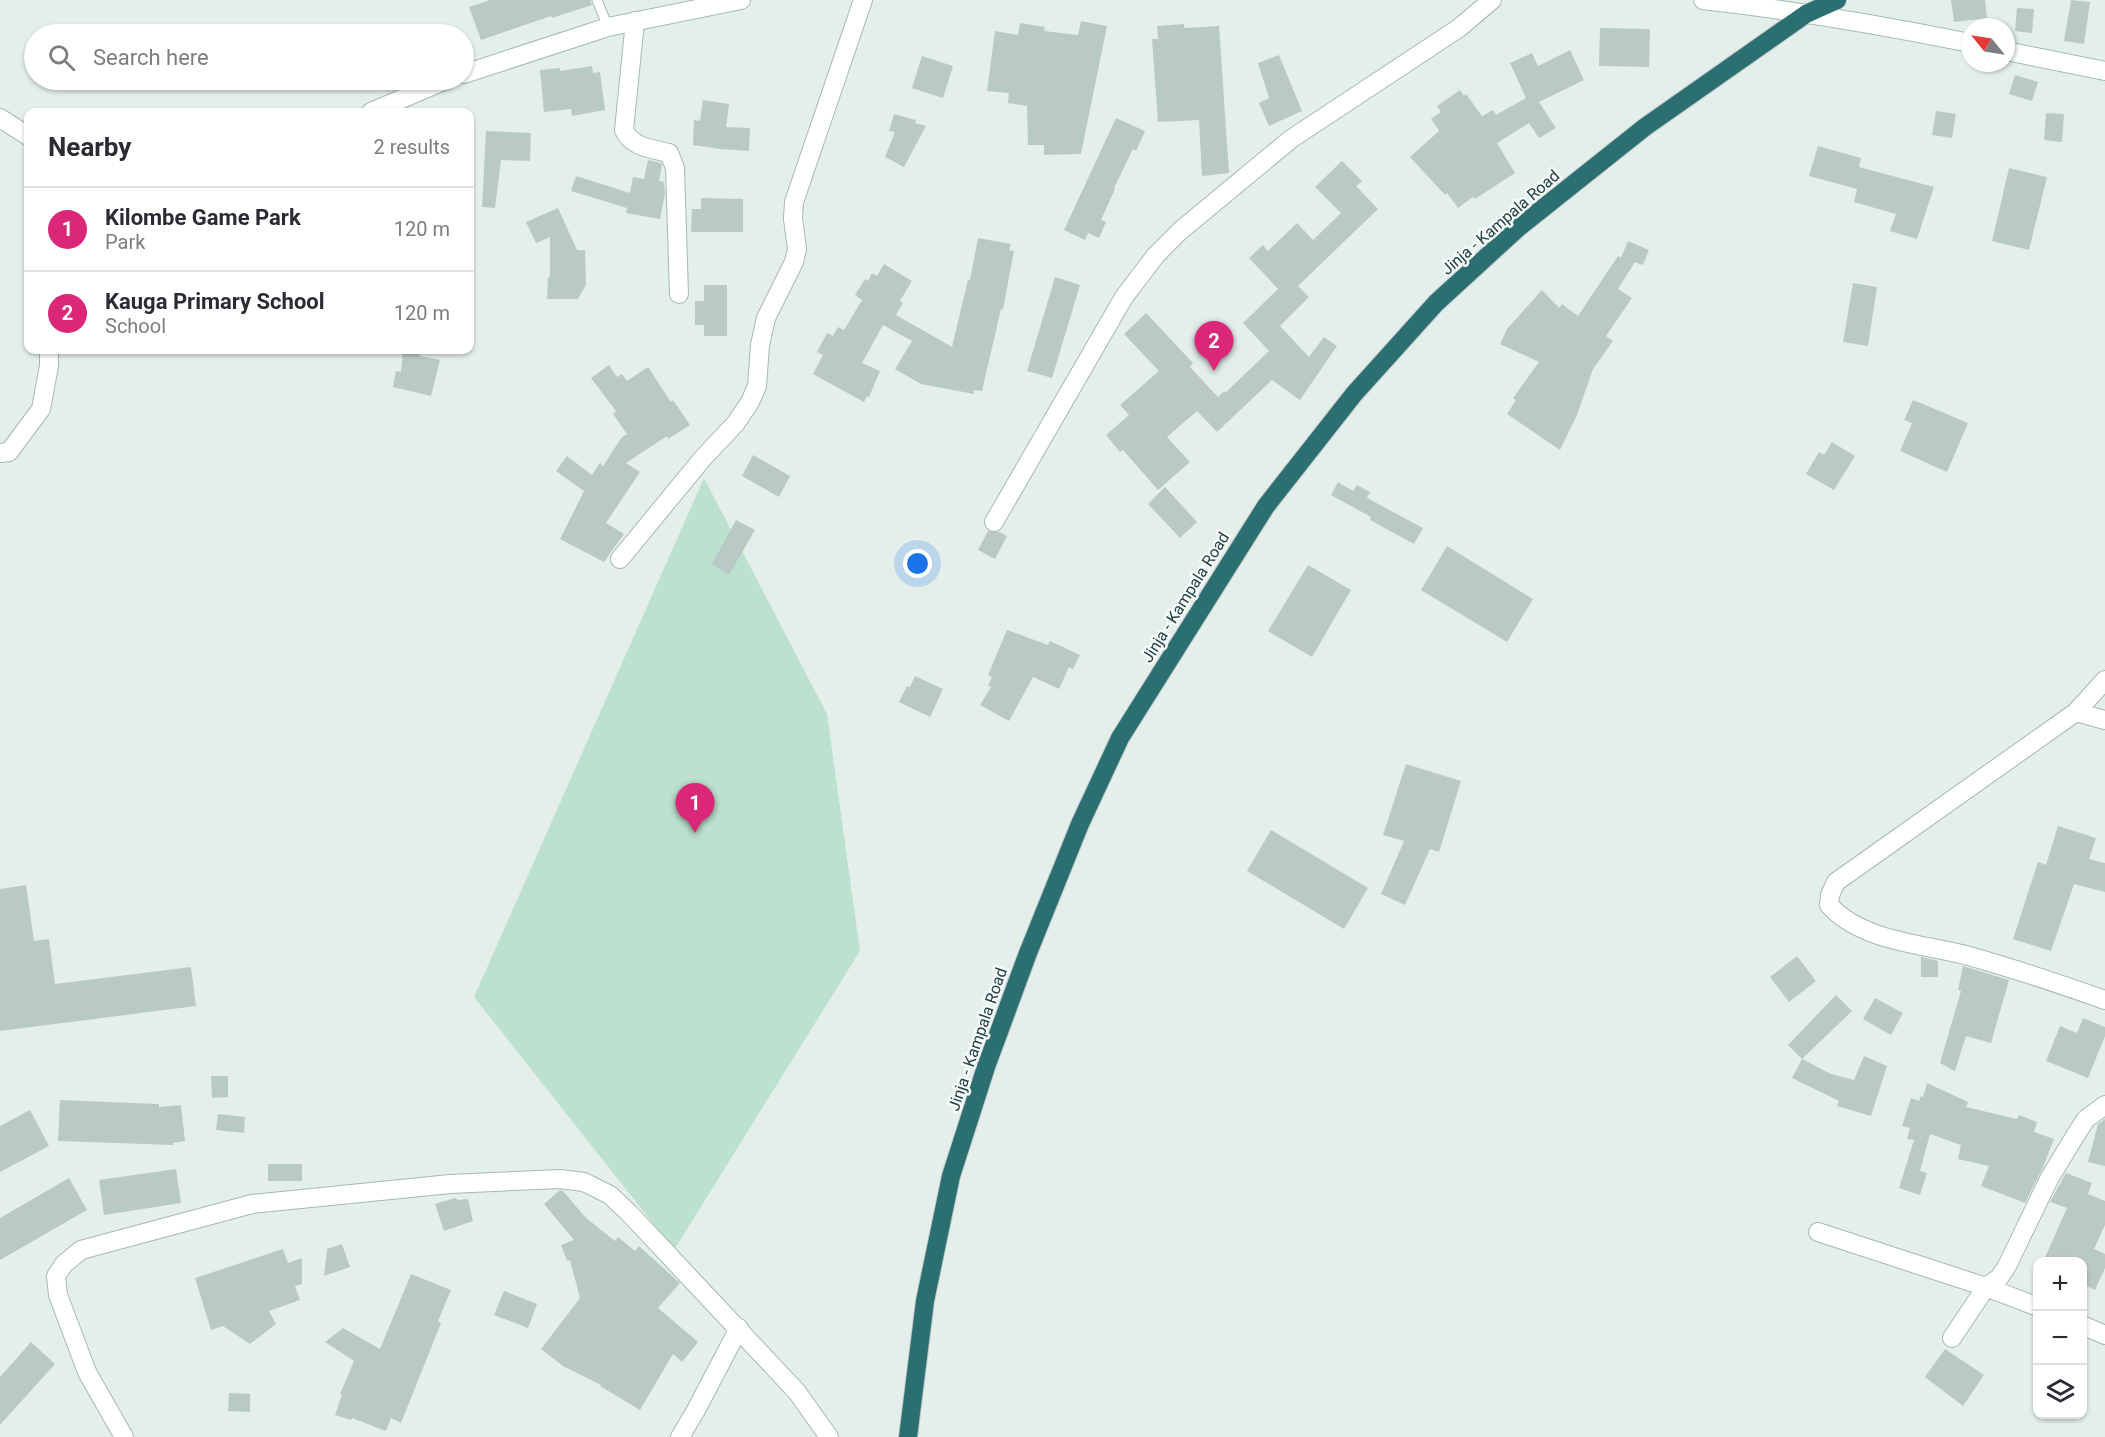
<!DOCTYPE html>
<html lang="en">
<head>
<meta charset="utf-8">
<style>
  :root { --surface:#fff; --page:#f2f2f3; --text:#2b2b33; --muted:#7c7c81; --line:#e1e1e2; --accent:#db2777 }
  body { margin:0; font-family:Roboto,sans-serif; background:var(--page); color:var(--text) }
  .controls { position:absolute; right:18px; bottom:18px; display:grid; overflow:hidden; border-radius:12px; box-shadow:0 2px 4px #0004 }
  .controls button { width:54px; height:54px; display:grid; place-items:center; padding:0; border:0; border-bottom:2px solid var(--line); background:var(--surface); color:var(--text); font:30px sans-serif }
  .compass { position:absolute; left:1961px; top:18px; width:54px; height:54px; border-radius:50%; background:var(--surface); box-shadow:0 2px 4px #0004; rotate:300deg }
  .you { position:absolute; left:918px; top:564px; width:21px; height:21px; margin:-15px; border:4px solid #fff; border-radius:50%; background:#1a73e8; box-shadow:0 0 0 9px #1a73e833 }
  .badge { display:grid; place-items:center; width:39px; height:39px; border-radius:50%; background:var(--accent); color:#fff; font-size:20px; font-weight:700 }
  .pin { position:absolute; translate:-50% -50px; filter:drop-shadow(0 2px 3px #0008) }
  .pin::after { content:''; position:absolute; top:32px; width:21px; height:18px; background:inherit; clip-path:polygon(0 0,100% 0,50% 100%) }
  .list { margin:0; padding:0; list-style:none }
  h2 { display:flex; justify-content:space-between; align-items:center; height:78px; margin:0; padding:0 24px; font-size:26px }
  h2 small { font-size:20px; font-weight:400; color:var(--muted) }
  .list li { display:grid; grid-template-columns:39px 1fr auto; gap:18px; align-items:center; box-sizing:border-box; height:84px; padding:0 24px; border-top:2px solid var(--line) }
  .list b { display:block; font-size:22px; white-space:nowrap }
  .list p { margin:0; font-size:20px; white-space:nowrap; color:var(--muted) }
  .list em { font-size:20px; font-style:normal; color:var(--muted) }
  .icon { flex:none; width:33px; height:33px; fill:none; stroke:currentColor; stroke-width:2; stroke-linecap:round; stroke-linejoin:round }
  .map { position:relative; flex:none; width:2105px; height:1437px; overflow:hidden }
  .search { position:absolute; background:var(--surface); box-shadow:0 2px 4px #0004; left:24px; top:24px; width:450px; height:66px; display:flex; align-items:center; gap:15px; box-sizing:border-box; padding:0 21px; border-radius:33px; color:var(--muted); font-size:22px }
  .panel { position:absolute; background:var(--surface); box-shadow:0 2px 4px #0004; left:24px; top:108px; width:450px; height:246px; border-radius:12px }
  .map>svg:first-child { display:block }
  .green { fill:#bce1ce }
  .building { fill:#b9cac6 }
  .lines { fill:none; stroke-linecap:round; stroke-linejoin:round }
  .lane-casing { stroke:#a6b8b5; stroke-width:11 }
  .street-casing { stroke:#a6b8b5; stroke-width:20 }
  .secondary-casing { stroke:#a1bbb8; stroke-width:20 }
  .highway-casing { stroke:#c1caca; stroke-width:20 }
  .lane { stroke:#fff; stroke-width:9 }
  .street { stroke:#fff; stroke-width:18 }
  .secondary { stroke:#fff; stroke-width:18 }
  .highway { stroke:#2b6f70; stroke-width:18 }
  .labels { text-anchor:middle; stroke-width:5; stroke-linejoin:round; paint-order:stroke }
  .street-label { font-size:16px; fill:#224240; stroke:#f5faf9 }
</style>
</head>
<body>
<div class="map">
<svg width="2105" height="1437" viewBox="0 0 2105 1437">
  <rect width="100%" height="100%" fill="#e4efec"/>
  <path class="green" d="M704,478l123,236 33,237 -186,299 -200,-253z"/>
  <path class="building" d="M490,0h100l2,5 -40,13 -1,-2 -70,24 -12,-33z
    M1951,0h34l2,18 -33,4z
    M2071,0l19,2 -6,42 -20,-3z
    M2017,8l17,1 -2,24 -17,-2z
    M1081,21l26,5 -26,128 -37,1v-10h-16l-1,-39 -19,-3 1,-10 -22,-2 8,-60 23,4 2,-12 25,4 -1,4 34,4z
    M1184,24v4l35,-2 10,147 -27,3 -3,-56 -41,2 -6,-83h6l-1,-13z
    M1600,28l50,1 -1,38 -50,-1z
    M1570,50l14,30 -45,22 17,26 -17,10 -10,-15 -32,20 18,30 -40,26 -2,-2 -15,11 -11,-15 -2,2 -35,-38 29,-26 -8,-12 10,-7 -4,-6 23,-16 4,6 2,-2 16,22 11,-6 3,5 30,-17 -16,-35 22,-10 6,13z
    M1279,55l23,56 -33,15 -10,-23 10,-5 -11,-35z
    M922,56l31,10 -10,32 -31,-10z
    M592,66l1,7 7,-1 5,38 -33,6 -1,-7 -27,3 -4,-42 20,-2v3z
    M2015,75l23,7 -6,19 -23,-7z
    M703,100l26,4 -3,23 24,1 -1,23 -29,-2 -27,-4 1,-25 6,1z
    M1936,111l20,3 -4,24 -20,-3z
    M2046,113l18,1 -2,28 -18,-2z
    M894,114l22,6 -1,3 11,3 -22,41 -19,-10 10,-25 -6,-1z
    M1116,118l29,13 -9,20 -3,-2 -19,39 1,1 -14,31 5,2 -7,16 -11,-5 -3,7 -21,-10z
    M486,131l45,2 -1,28 -29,-1 -6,48 -13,-1z
    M1818,146l43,12 -2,9 75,20 -17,52 -27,-8 6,-17 -42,-12 3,-13 -48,-13z
    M648,160l13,3 1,2 -3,16 5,1 1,12 -5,25 -34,-6 1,-5 -56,-17 5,-15 54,17 3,-16 11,2z
    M1342,161l20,20 -6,5 22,23 -80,77 11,11 -29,29 29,31 15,-20 13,9 -37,54 -28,-20 -55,52 -20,-21 -30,26 23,25 -32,28 -35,-40 -3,2 -14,-17 23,-20 -9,-10 39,-34 -35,-37 22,-21 47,50 -3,4 28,30 6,-6 1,2 44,-42 -26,-28 35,-34 -29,-31 14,-13 5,6 29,-28 16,17 28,-27 -26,-26z
    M2009,168l38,9 -18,73 -37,-9z
    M701,198l42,1v33h-52l1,-23h9z
    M558,208l19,42h8l1,35 -8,14h-31l1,-22h2v-40l-14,6 -10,-21z
    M978,238l33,6 -2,6 5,1 -11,58h-2l-19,82 -8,-1v4l-53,-10 -26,-15 17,-28 -29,-16 -21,38 18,8 -11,26 -2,-1 -3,6 -51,-28 10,-19 -6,-3 10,-19 6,3 5,-9 6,3 18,-30 -7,-5 10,-16 3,2 4,-8 5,3 7,-12 28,17 -12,20 3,2 -7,12 56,32 16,-67h2z
    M1628,241l21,9 -6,15 -8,-3 -17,27 14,9 -26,38 7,5 -20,28 -16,46 -17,35 -53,-36 9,-14 -3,-2 26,-36 -39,-18 7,-15 35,-39 17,18 3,-4 16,12 40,-60 3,2z
    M1055,277l25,8 -28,93 -25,-7z
    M1853,283l24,4 -9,59 -25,-4z
    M704,285h23v51h-23v-11h-9v-24h9z
    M403,350h17v6l20,4 -9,36 -38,-9 3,-16 5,1z
    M609,365l8,12 5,-3 5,7 21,-14 23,35 2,-2 17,25 -22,14 -1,-3 -41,27 14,9 -34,51 18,11 -20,28 -44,-23 24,-48 -28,-20 11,-15 25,19 8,-12 3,3 19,-29 5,-3 -14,-20 3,-3 -25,-33z
    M1913,400l55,23 -21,49 -47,-21 12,-28 -8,-3z
    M1832,442l23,14 -21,34 -28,-16 13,-22 5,3z
    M753,455l37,21 -11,21 -37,-21z
    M1338,482l15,9 4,-6 13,7 -3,6 56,30 -9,16 -44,-24 1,-3 -40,-22z
    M1165,487l32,35 -17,16 -32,-34z
    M736,520l19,10 -26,45 -17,-11z
    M988,531l11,1 8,4 -12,23 -17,-9z
    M1447,546l86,53 -26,43 -86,-52z
    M1308,565l43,25 -39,67 -44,-26z
    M1007,630l41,15 2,-4 30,14 -7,14 -4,-2 -10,22 -26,-12 -24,44 -29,-16 11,-18 -3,-1 4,-9 -4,-2z
    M915,676l28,13 -13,28 -31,-15 8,-16 3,1z
    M1406,764l55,17 -22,71 -9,-3 -25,56 -24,-11 23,-53 -21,-6z
    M2058,826l38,12 -7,21 16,4v29l-31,-8 -23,67 -38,-12 25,-77 8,3z
    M1271,830l97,58 -24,41 -97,-58z
    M26,885l8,56 15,-2 6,45 136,-17 5,39 -196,25v-142z
    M1797,956l19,25 -27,21 -19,-25z
    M1921,957l17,4v16h-17z
    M1963,966l46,14 -18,63 -25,-7 -11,35 -15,-8 21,-72 -3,-1z
    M1836,995l16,16 -50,48 -14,-14z
    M1875,998l28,15 -12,22 -28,-16z
    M2083,1018l22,9v9l-17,42 -42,-17 14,-35 17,7z
    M1864,1056l23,10 -16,50 -34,-10 2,-5 -47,-23 10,-19 29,15 23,6z
    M211,1076h17v21l-16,1z
    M1927,1083l41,19 -2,5 51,12 2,-4 18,7 -3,10 20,7 -10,26 -19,38 -44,-17 8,-20 -31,-7 3,-14 -31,-11 -10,37 7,2 -7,22 -21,-7 15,-48 -7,-1 3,-11 -8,-2 9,-28 8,3 2,-5 2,1z
    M60,1100l99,4v3l22,-2 4,36 -12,2v2l-115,-4z
    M30,1110l19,36 -49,26v-46z
    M218,1114l27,3 -1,16 -28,-3z
    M2105,1119v47l-17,-4 10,-38z
    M268,1164h34v17h-34z
    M176,1169l5,34 -77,12 -5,-35z
    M2066,1173l26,10 -4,11 17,7v24l-11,24 11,5v14l-10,22 -13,-6v-22h-39l24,-54 -17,-6z
    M69,1178l18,32 -87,50v-42z
    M560,1190l3,1 22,26 30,24 3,-4 17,14 4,-5 41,37 -22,25 40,34 -16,20 -9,-8 -33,56 -40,-24 1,-1 -38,-19 -22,-17 39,-51 -10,-38 -3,1 -6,-16 13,-5 -30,-36z
    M455,1198l3,2 10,-1 5,22 -29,10 -9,-27z
    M342,1244l8,23 -26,9 3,-27z
    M283,1249l5,14 14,-5v26l-7,2 5,14 -31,11 7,13 -26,20 -27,-18 -12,4 -16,-52z
    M411,1274l40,16 -13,31 3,2 -40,100 -10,-5 -5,13 -34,-13 -1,2 -16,-5 7,-21h-2l14,-33 -29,-19 18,-14 37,21z
    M504,1291l33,13 -9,24 -34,-13z
    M31,1342l24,22 -55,61v-48z
    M1945,1349l39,26 -21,31 -38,-29z
    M229,1393l21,1v18l-22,-1z"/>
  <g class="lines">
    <defs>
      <path id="lane" d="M597,0l11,27"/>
      <path id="street" d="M635,21l-11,109c7,17 28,19 45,23l6,15 4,126
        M0,453l9,-1 32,-43 8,-43v-16
        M994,522l130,-225 32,-42 24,-24 111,-92 168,-111 33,-28
        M620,559l83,-101 33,-35 14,-21 7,-16 3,-41 6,-27 28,-56 3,-13 -4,-30 1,-17 69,-202
        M2105,680l-29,32 -240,170 -6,13 -1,10c33,37 96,39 140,51 46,13 91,28 136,44
        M2076,712l29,8
        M1818,1232l168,55 13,-9 8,-12 42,-87 26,-43 11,-17 19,-14
        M2082,1325l23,10
        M1952,1338l34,-51 52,20
        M124,1437l-37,-65 -29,-77 -2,-19 8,-12 17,-14 171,-46 198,-20 110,-5 24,3 26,13 20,19 167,178 32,45
        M680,1437l16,-27 43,-82"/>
      <path id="secondary" d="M1703,0c89,10 178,25 267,43
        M2006,51l99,20
        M464,74l144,-47 133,-27
        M371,112l75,-32
        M0,118l28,18"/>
      <path id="highway" d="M908,1437l17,-136 26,-125 35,-109 42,-114 52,-129 40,-86 146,-232 88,-112 82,-91 82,-75 127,-101 161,-113 31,-14"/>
    </defs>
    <use href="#lane" class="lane-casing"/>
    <use href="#street" class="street-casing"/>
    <use href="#secondary" class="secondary-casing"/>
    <use href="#highway" class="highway-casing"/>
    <use href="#lane" class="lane"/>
    <use href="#street" class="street"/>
    <use href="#secondary" class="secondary"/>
    <use href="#highway" class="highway"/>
  </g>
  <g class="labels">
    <g class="street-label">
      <text transform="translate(1500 222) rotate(-41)" y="6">Jinja - Kampala Road</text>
      <text transform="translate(1185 597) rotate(-58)" y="6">Jinja - Kampala Road</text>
      <text transform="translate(977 1039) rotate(-71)" y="6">Jinja - Kampala Road</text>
    </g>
  </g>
</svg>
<div class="controls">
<button>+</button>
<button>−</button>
<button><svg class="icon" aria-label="layers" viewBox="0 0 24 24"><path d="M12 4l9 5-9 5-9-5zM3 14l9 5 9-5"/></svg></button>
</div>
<svg class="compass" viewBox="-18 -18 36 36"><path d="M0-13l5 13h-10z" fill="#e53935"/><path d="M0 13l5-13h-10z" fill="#7c7c81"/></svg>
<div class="you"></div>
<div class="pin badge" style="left:695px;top:833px">1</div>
<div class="pin badge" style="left:1214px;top:371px">2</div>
<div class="search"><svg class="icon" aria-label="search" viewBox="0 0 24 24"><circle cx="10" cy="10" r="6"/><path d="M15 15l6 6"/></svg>Search here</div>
<section class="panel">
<h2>Nearby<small>2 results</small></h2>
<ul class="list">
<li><span class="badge">1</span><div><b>Kilombe Game Park</b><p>Park</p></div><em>120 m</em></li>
<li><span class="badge">2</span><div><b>Kauga Primary School</b><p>School</p></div><em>120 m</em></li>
</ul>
</section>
</div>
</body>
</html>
